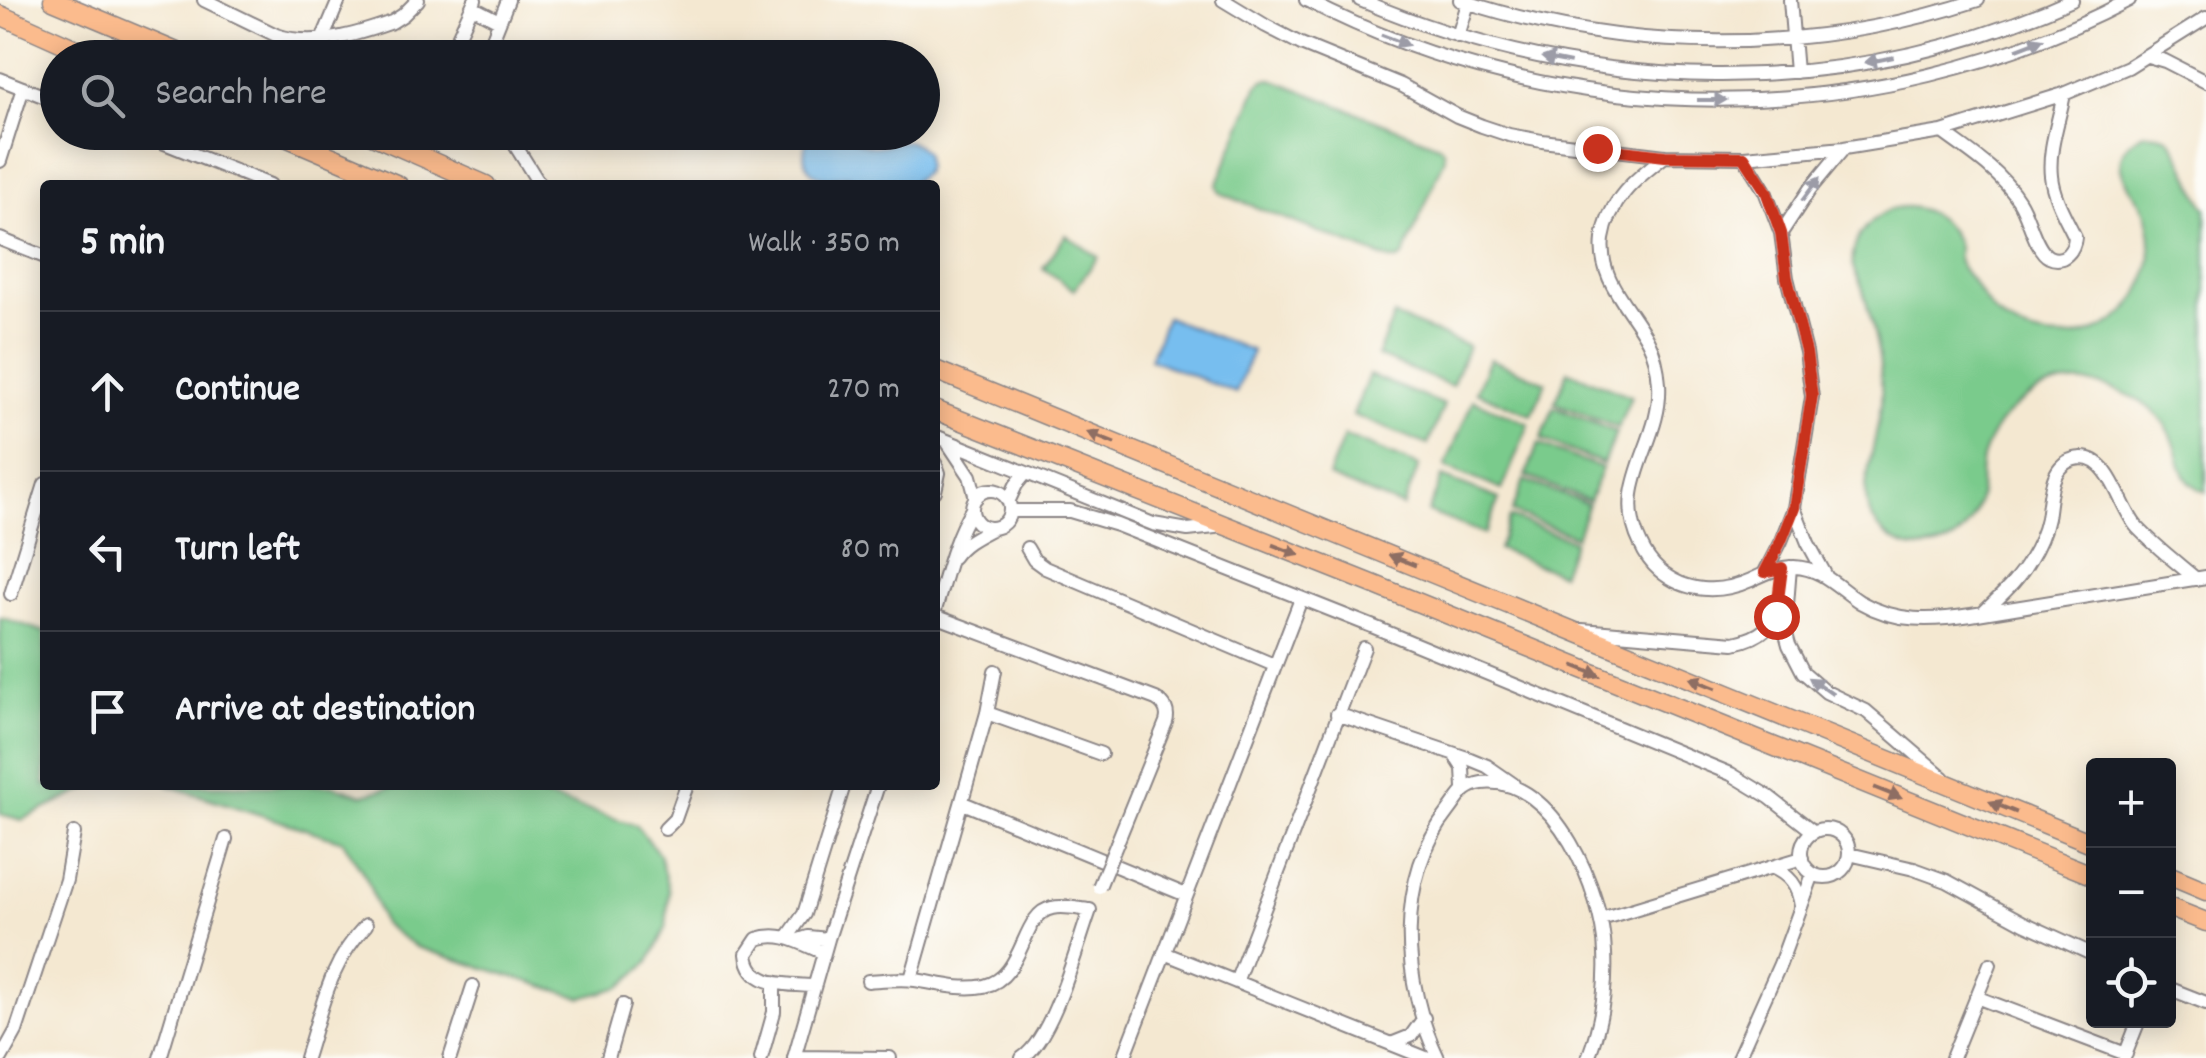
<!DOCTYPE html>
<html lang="en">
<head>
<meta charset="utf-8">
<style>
  :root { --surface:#171b24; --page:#20242c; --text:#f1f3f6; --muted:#9ea1a6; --line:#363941 }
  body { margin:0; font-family:Dekko,sans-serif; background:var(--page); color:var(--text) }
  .controls { position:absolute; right:30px; bottom:30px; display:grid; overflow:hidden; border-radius:10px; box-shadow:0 5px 25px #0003 }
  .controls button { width:90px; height:90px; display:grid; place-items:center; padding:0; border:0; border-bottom:2px solid var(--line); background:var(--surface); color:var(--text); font:50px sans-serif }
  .stop { position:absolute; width:30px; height:30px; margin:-22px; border:8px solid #c8321e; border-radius:50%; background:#fff }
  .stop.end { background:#c8321e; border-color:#fff; box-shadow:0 2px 10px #0008 }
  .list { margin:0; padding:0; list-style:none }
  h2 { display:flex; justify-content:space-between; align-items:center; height:130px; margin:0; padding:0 40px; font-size:42px }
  h2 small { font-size:32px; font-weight:400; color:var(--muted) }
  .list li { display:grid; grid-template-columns:65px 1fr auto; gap:30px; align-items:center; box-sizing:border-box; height:160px; padding:0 40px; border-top:2px solid var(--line) }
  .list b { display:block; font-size:38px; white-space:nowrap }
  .list em { font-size:32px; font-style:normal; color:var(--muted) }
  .icon { flex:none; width:55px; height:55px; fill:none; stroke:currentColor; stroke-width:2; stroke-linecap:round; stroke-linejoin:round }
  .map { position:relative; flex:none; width:2206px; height:1058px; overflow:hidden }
  .search { position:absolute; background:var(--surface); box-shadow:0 5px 25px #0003; left:40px; top:40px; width:900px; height:110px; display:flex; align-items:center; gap:25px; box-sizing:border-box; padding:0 35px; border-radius:55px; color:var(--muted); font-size:38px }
  .panel { position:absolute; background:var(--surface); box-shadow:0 5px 25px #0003; left:40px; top:180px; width:900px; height:610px; border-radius:10px }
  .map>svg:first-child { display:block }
  .green { fill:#7acb8c; stroke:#4e7664; stroke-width:2.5 }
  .water { fill:#77beef; stroke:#4c7095; stroke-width:2.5 }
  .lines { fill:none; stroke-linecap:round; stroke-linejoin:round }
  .minor-casing { stroke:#8b8586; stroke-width:16 }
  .major-casing { stroke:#8b8586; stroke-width:21 }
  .minor { stroke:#fff; stroke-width:12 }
  .major { stroke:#fbbb8d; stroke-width:18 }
  .minor-bridge-casing { stroke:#8b8586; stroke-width:16; stroke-linecap:butt }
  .minor-bridge { stroke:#fff; stroke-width:12 }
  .oneway { fill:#9c9ca7 }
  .oneway2 { fill:#8e6e64 }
  .route { stroke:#c8321e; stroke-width:12 }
</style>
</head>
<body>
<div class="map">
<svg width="2206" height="1058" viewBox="0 0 2206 1058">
  <rect width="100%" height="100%" fill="#fdfcf7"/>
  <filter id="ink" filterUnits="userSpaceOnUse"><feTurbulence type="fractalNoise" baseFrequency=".01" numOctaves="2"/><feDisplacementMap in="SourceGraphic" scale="20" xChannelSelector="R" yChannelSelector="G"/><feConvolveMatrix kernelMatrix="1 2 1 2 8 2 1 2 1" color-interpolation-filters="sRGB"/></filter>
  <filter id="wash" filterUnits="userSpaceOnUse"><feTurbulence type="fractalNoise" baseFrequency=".0048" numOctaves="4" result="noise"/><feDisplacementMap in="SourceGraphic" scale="40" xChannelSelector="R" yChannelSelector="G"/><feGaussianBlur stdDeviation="2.25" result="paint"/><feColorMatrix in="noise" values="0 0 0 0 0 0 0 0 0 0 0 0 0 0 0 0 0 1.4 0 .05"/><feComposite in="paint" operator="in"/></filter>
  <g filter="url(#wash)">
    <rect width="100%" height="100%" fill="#f4e8d1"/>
    <path class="green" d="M1272,79l167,66 5,5 1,8 -42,99 -5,3h-8l-170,-67 -3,-8 41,-100 6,-5z
      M2144,133c8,0 16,0 24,4 10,7 27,56 38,71v284c-32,-13 -23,-36 -37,-61 -20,-37 -81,-58 -120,-44 -31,10 -56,38 -66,68 -4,12 -2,25 -3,38 -3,29 -22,53 -52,55 -34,3 -64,-24 -62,-60 2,-27 12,-54 15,-82 1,-20 0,-40 -4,-60 -4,-19 -9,-40 -15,-59 -2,-6 -8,-14 -9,-21 -3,-23 14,-45 34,-55 26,-13 64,7 71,36 1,8 -2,8 1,15 3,9 12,17 17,25 6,8 11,18 18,25 25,24 65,33 99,20 48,-17 68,-70 53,-118 -5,-16 -22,-29 -25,-46 -3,-17 10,-29 23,-35z
      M1066,235l32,22 -24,33 -31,-22z
      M1394,316l74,30 -16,40 -75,-30z
      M1490,359l56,23 -14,33 -56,-23z
      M1568,371l63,25 -13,32 -63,-25z
      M1369,375l75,30 -16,40 -75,-30z
      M1473,400l56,24 -27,66 -57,-23z
      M1554,407l62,25 -13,32 -62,-25z
      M1344,436l75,30 -16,41 -75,-30z
      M1538,444l64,24 -13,33 -63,-25z
      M1442,477l57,22 -14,35 -57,-22z
      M1524,480l64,24 -12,33 -64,-25z
      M1510,517l64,24 -13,33 -63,-25z
      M0,617l45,15v153h50l-73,35 -22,-6z
      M167,785h165l31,10 35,-10h108l130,40 23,29 10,37 -3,37 -17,34 -28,25 -39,11 -166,-51 -33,-23 -16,-45 -24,-38z"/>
    <path class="water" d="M813,133h33c37,34 54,-12 79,20l1,14 -2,6 -16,12h-46l-14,-9c-8,0 -16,4 -24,2 -23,-6 -25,-30 -11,-45z
      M1166,317l86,34 -16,42 -86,-34z"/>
  </g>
  <g filter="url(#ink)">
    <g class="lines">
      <defs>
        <path id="minor" d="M204,0l72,35c37,13 80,0 116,-13l11,-7 15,-15
          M1223,0l43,26 35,18 100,41 56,31 25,10 27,9 33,6 123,15 79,1 100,-9 98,-16 122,-38 64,-27 78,-49
          M1306,0c255,132 568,134 823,0
          M1360,0c229,97 483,103 712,0
          M1460,0c167,55 351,55 518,0
          M1790,0l6,72
          M472,7l27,14
          M1458,36l11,-36
          M322,40l17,-40
          M2148,56l17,5 41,21
          M446,58l6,-8 23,-50
          M485,58l23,-58
          M0,79l58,23
          M137,132l133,53
          M507,132l33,53
          M1942,132c29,21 58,39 77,69 10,15 16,49 30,56 15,7 25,-7 26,-20 -9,-19 -22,-40 -24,-61 -3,-27 8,-55 13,-82
          M1665,156c-30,23 -56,44 -62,83 -5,41 27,68 45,102 7,13 10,28 11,43 4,59 -49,100 -18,161 4,9 10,18 18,25 26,23 61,24 92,10 15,-7 27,-13 43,-13 29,1 44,21 66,35 36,21 72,19 111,13l235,-38
          M1744,157l21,34 16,42 6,45 19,74 6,45 -18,111 -13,33 -16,31
          M0,161l23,-73
          M1781,233l29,-44 34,-41
          M0,239l45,18
          M935,436l218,88 35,6 36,-4
          M948,443l22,33 6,22
          M935,463l4,10 -4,18
          M972 509a19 19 0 1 1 38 0a19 19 0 1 1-38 0Z
          M1009,500l7,-15 10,-12
          M1794,508l14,35 18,33
          M1011,511h59l47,14 257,102 357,147 38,23 45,35
          M1027,548l7,12 11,8 229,97
          M953,557c10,-14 23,-20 38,-28
          M1790,567l-5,63 4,15 14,27 23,20 40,19 78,67
          M11,594l34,-110
          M935,610c11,-35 18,-70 37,-101
          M1983,613c16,-16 35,-32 46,-52 8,-13 15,-28 18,-43 4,-23 2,-59 35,-60 29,0 38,50 55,69 18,19 39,35 59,52
          M935,616l221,83c9,5 13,13 10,23l-49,121
          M1582,630l152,13c25,-5 42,-16 44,-42
          M987,713l114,41
          M1337,714l133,45 17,7 26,18
          M1454,754l9,14 1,20
          M963,803l223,92
          M665,829l10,-10 12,-34
          M1801 853a24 24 0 1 1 48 0a24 24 0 1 1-48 0Z
          M1849,854l65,15 33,12 77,42 70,32
          M1771,867c19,8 27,19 30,39
          M1601,919l201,-61
          M787,938l17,-24 40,-129
          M799,940l9,-3 20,2
          M1164,953l262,105
          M911,979l76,-266 8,-42
          M868,981c15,-1 32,-3 47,-1 22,3 46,11 69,6 41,-8 37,-73 68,-78 12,-3 26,1 38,2 -13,36 -37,128 -68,148
          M1236,982l128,-334
          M814,986c-25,-2 -64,2 -67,-32l10,-15c25,-9 45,5 67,14
          M2168,988l38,15
          M1976,997l150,57
          M1391,1044l20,-8 13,-18
          M794,1057l96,1
          M1,1058l15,-27 50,-151 8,-47
          M160,1058l66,-219
          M306,1058c16,-50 23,-94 60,-133
          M450,1058l23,-72
          M608,1058l15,-53
          M761,1058l13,-46v-30
          M794,1058l34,-119 50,-154
          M1124,1058l177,-459
          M1438,1058c-36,-75 -43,-180 11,-247 11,-14 14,-25 33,-28 74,-9 121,111 123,170 2,37 -4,71 -17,105
          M1738,1058l42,-94 33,-90
          M1952,1058l38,-94
          M2124,1058l15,-38"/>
        <path id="major" d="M53,0l138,58
          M0,15l96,43
          M274,132l124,53
          M365,132l121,53
          M935,370l1159,474
          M935,410l435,173 724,293
          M2168,875l38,16
          M2168,907l38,15"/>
      </defs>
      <use href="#minor" class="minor-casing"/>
      <use href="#major" class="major-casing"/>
      <use href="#minor" class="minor"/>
      <use href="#major" class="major"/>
      <defs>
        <path id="minor-bridge" d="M1099,887l18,-44"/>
      </defs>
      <use href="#minor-bridge" class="minor-bridge-casing"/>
      <use href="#minor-bridge" class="minor-bridge"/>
    </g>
    <defs><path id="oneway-solid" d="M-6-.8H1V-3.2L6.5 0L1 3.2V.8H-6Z" transform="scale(2.5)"/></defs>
    <g class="oneway">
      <use href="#oneway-solid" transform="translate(1395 40) rotate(21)"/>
      <use href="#oneway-solid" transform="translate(2030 44) rotate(-21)"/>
      <use href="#oneway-solid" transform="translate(1556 60) rotate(-169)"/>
      <use href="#oneway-solid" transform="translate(1879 60) rotate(169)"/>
      <use href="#oneway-solid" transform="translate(1712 100)"/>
      <use href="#oneway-solid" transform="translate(1811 189) rotate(-53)"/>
      <use href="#oneway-solid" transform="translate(1821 686) rotate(-145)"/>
    </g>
    <g class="oneway2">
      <use href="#oneway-solid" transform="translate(1101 438) rotate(-158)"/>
      <use href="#oneway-solid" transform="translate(1286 550) rotate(21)"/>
      <use href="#oneway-solid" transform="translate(1402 560) rotate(-158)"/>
      <use href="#oneway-solid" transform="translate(1587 671) rotate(22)"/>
      <use href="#oneway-solid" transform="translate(1703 683) rotate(-158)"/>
      <use href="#oneway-solid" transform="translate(1888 793) rotate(22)"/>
      <use href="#oneway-solid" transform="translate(2003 807) rotate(-158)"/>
    </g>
  </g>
  <g class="lines" filter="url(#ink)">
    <path class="route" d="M1597,148l68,8 79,1 22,34 15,42 6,45 19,74 6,44 -18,112 -13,33 -16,31 17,-4 -6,48"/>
  </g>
</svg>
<div class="controls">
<button>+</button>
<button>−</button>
<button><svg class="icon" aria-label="locate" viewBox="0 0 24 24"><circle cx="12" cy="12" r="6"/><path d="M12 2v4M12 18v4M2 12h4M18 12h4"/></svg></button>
</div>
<div class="stop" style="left:1776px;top:616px"></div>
<div class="stop end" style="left:1597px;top:148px"></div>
<div class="search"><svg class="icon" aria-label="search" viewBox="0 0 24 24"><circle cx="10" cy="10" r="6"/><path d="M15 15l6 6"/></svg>Search here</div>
<section class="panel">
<h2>5 min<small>Walk · 350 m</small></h2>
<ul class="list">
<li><svg class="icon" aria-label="ahead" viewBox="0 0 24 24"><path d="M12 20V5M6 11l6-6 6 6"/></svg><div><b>Continue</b></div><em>270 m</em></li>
<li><svg class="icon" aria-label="left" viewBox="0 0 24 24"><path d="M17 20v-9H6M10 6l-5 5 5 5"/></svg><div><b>Turn left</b></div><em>80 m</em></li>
<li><svg class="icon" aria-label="arrive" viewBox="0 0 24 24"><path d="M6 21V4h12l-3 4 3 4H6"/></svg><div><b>Arrive at destination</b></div></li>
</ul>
</section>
</div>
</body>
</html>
